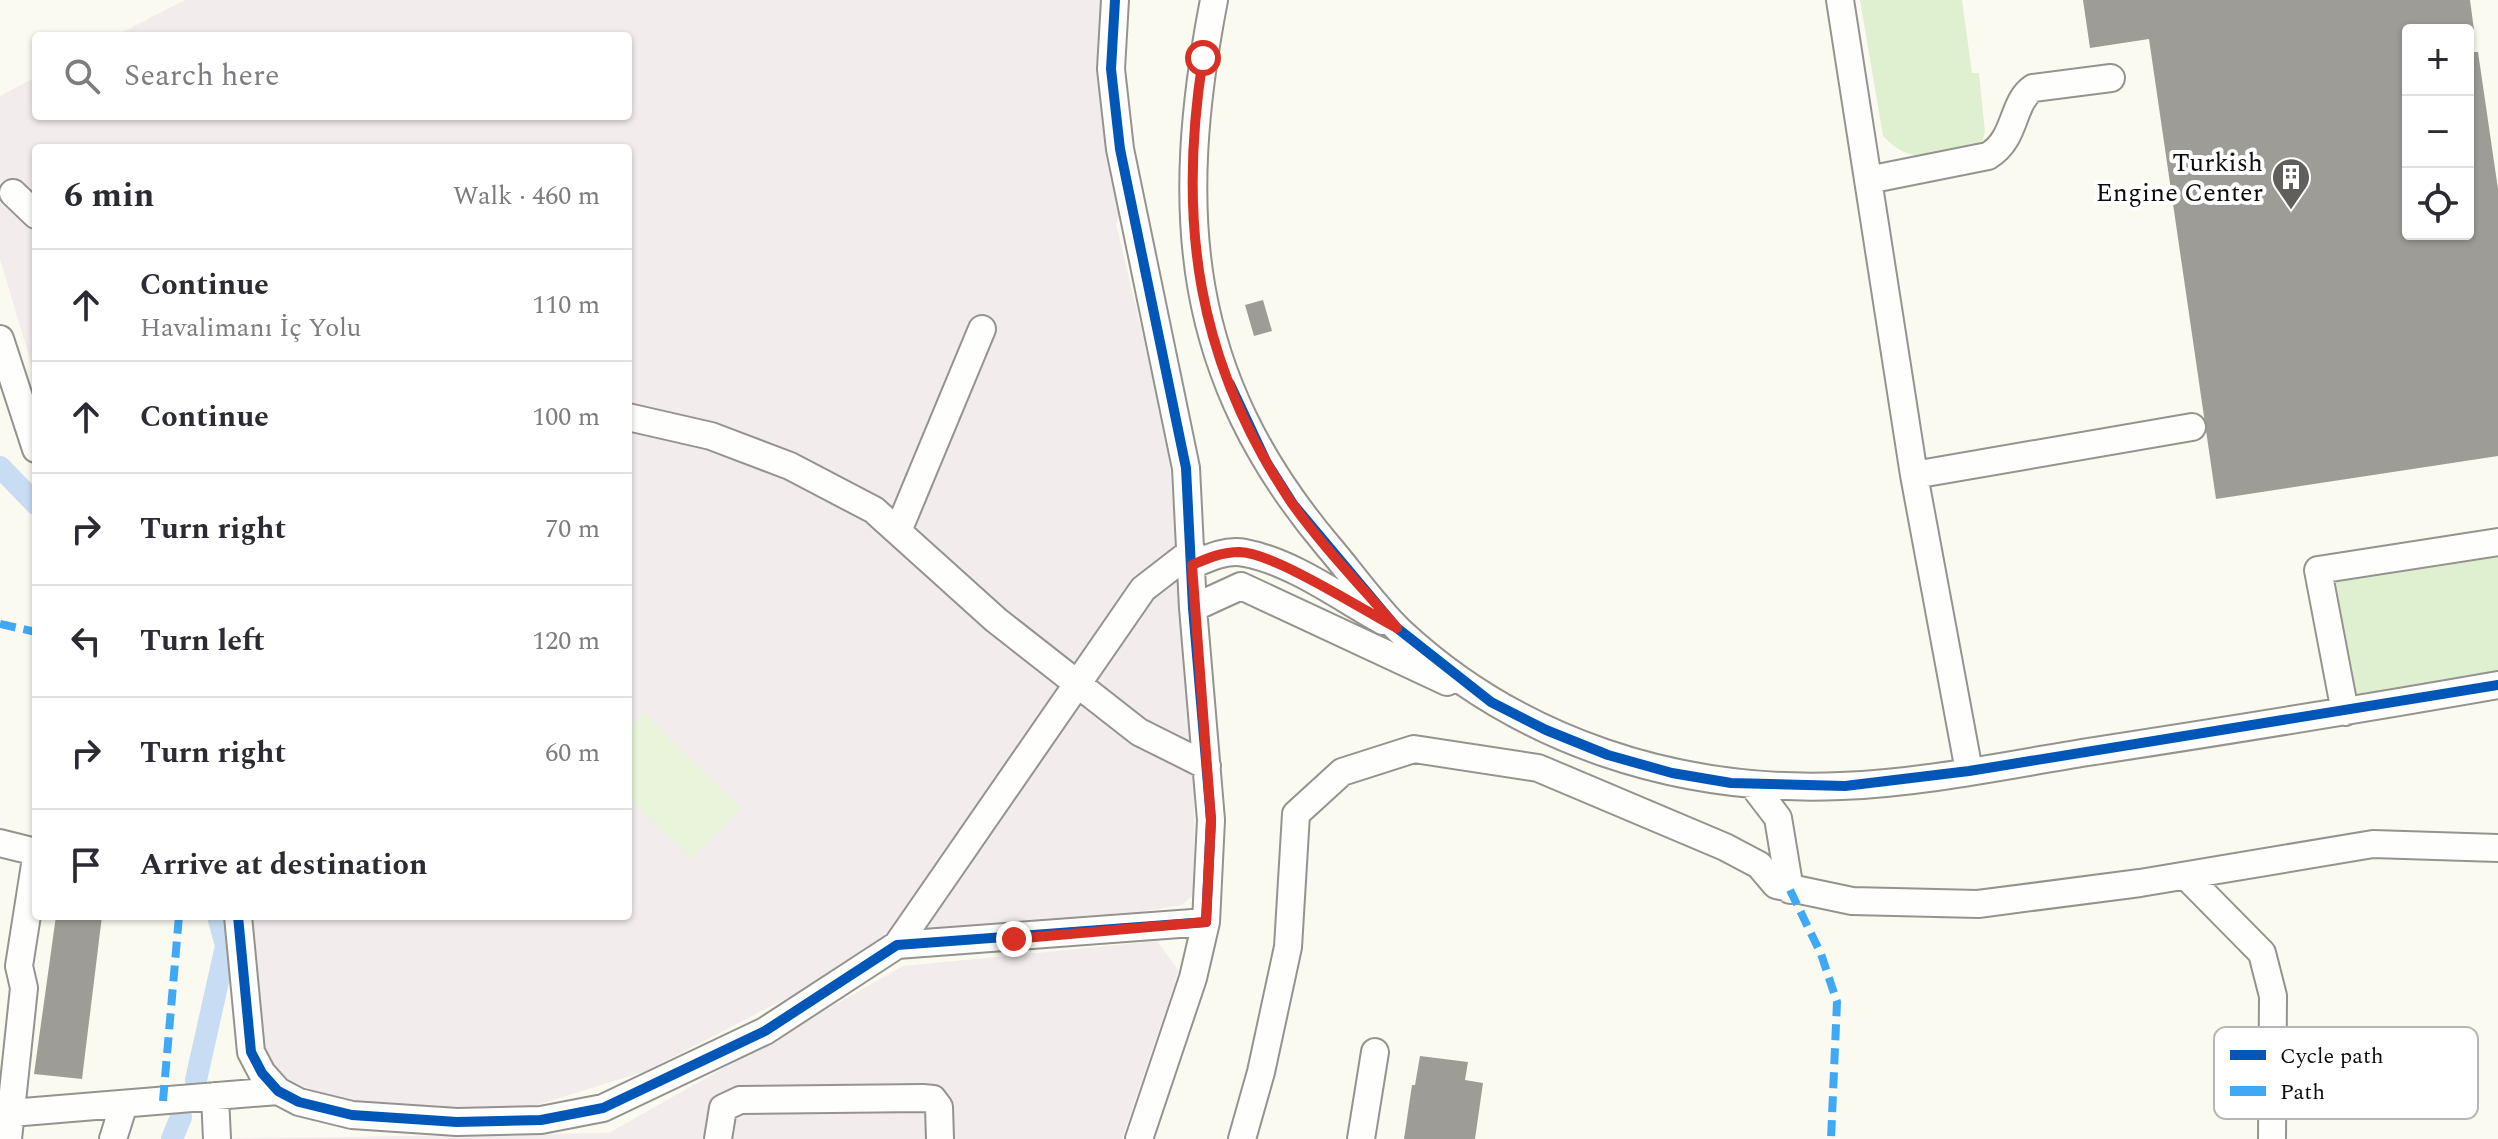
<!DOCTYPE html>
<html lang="en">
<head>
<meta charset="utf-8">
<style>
  :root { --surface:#fff; --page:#f2f2f3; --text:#2b2b33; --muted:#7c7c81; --line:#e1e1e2 }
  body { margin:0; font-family:Spectral,serif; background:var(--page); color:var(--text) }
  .controls { position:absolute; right:24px; top:24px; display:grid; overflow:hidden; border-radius:8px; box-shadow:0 2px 6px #0004 }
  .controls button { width:72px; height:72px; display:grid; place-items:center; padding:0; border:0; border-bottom:2px solid var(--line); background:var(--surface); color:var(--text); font:40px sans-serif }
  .stop { position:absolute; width:24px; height:24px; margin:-18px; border:6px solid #d93025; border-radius:50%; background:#fff }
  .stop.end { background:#d93025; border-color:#fff; box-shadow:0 2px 8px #0008 }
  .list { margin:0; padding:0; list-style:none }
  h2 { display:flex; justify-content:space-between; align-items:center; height:104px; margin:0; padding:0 32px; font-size:34px }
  h2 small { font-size:26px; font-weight:400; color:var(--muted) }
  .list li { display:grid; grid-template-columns:52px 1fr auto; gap:24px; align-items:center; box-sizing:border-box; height:112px; padding:0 32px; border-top:2px solid var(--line) }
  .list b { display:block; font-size:30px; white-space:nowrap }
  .list p { margin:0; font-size:26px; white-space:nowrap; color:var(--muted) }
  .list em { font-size:26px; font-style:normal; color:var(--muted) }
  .icon { flex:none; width:44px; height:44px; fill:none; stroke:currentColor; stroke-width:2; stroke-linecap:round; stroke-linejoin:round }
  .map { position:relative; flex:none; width:2498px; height:1139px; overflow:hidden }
  .search { position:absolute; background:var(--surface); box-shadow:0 2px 6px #0004; left:32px; top:32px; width:600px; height:88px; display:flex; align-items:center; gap:20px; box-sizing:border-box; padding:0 28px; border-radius:8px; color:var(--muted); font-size:30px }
  .panel { position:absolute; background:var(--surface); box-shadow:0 2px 6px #0004; left:32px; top:144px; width:600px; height:776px; border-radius:8px }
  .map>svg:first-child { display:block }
  .industrial { fill:#f2eced }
  .green { fill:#dff0d0 }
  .pitch { fill:#e9f4da }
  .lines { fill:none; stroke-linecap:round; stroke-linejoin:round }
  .canal { stroke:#c8ddf4; stroke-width:22 }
  .building { fill:#9e9c96 }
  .minor-casing { stroke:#94938f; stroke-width:30 }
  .minor { stroke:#fefefd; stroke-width:26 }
  .quiet { stroke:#3fa9f5; stroke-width:8; stroke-dasharray:16 8; stroke-linecap:butt }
  .cycleway-casing { stroke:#fff; stroke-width:15 }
  .cycleway { stroke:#0057b8; stroke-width:10 }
  .route { stroke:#d93025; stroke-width:10 }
  .labels { text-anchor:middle; stroke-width:8; stroke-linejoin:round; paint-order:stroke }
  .poi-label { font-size:26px; fill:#0c0c0c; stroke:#fff; text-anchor:end }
  .key { fill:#fff; stroke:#b6b6b6; stroke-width:2 }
  .key-label { font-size:22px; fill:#0c0c0c }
</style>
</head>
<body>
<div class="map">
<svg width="2498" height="1139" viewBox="0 0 2498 1139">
  <rect width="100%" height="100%" fill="#fbfaf0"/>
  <path class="industrial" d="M185,0h940l-4,119 13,63 -18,42 52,216 26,350 1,103 -13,12 -314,51 -222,115 -115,36 -118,3 -57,-6 -69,-23 -18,-19 -14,-28 -6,-118h379v-768h-592v232l-36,-121v-163l36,-19v39h592v-80h-513z
    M1157,941l22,30 -57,168h-915l402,-6 294,-167z"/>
  <path class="green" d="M1860,0h102l10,73h7l6,59 -4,15c-41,6 -67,22 -98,-11z
    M2498,553v132l-132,23 -15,-16 -36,-99 19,-14z"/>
  <path class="pitch" d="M644,713l97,95 -50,51 -63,-61v-69z"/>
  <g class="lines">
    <path class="canal" d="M0,467l36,37
      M196,1080l30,-134 -8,-30
      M172,1139l9,-22"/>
  </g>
  <path class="building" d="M2083,0h387l4,30h-66v204h60v-182h10l20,137v267l-282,43 -67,-460 -59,9z
    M1263,300l9,31 -18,5 -9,-31z
    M56,916h46l-20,163 -48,-5z
    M1420,1056l48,6 -3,18 18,3 -8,56h-71l8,-54h3z"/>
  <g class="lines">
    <defs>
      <path id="minor" d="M1214,0c-41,212 -30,375 114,546 24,28 46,60 72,85 119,111 279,162 441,155 82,-3 166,-21 247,-34 137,-21 273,-43 410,-67
        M1840,0l74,475 55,296
        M1868,180l120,-24c29,-17 23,-53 45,-68l78,-10
        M13,193l23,22
        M0,339l36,110
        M628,417l83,19 79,30 84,44 122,110 143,112 68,34
        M1914,475l278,-48
        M898,531l84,-202
        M1192,565c16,-7 35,-16 53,-12 48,9 96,45 138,68
        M1193,608l48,-22 206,96
        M2345,712l-27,-142 180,-28
        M1752,784l26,34 12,72
        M0,843l36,9
        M2186,876l76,77 11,43 -1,143
        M238,916l13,136 11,21 16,18 21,11 53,13 105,7 84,-2 62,-12 162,-77 132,-86 309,-23 5,-102 -18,-212 -7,-140 -66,-319 -9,-80 4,-69
        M897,945l246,-356 49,-38
        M215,1096l2,43
        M0,1110l11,3 267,-22
        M8,1139l16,-151 -5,-22 17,-108
        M113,1139l11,-35
        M718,1139l5,-31 17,-8 183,-2 10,1 6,8 1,32
        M1139,1139l54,-161 13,-56
        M1242,1139l19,-67 27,-125 8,-133 46,-42 72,-23 124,19 187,79 34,18 17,20 76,16 126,3 162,-21 233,-39 125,4
        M1361,1139l14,-87"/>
    </defs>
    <use href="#minor" class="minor-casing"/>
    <use href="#minor" class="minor"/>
    <path class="quiet" d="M0,624l36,8
      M1790,890l31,64 16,48 -6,137
      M163,1101l16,-185"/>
    <defs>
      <path id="cycleway" d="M1230,384l37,79 26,41 104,124 94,74 55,28 62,25 64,18 59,10 114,3 124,-15 529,-86
        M238,916l13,136 11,21 16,18 21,11 53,13 105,7 84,-2 62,-12 162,-77 132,-86 309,-23 5,-102 -18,-212 -7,-140 -66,-319 -9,-80 4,-69"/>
    </defs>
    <use href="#cycleway" class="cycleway-casing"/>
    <use href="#cycleway" class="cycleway"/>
  </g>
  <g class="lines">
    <path class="route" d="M1014,939l192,-17 5,-102 -19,-255c16,-7 30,-13 48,-13 34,1 123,58 157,76 -35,-41 -75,-82 -106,-126 -94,-140 -114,-280 -88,-444"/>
  </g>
  <defs>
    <symbol id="building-pin" viewBox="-11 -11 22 30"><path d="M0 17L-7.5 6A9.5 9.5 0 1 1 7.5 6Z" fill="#605f5c" stroke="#fff"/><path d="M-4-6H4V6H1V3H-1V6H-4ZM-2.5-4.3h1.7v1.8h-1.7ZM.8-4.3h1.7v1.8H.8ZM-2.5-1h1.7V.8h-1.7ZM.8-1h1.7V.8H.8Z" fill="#fff"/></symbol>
  </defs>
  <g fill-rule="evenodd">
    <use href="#building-pin" x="2269" y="155" width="44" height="60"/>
  </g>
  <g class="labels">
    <g class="poi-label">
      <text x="2263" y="171">Turkish<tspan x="2263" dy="30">Engine Center</tspan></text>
    </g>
  </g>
  <rect x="2214" y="1027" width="264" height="92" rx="12" class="key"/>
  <rect x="2230" y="1050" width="36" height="10" fill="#0057b8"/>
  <rect x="2230" y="1086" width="36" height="10" fill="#3fa9f5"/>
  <g class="key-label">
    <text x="2280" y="1063">Cycle path</text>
    <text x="2280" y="1099">Path</text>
  </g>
</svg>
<div class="controls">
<button>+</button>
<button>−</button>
<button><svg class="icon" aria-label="locate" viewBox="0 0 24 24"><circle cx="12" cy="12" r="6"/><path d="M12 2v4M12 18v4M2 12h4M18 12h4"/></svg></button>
</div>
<div class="stop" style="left:1203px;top:58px"></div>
<div class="stop end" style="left:1014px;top:939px"></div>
<div class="search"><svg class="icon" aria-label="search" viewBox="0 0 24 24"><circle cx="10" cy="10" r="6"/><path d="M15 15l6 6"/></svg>Search here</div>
<section class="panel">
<h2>6 min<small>Walk · 460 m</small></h2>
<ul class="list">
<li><svg class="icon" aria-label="ahead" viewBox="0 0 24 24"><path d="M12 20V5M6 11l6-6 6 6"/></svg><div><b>Continue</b><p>Havalimanı İç Yolu</p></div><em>110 m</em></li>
<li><svg class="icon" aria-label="ahead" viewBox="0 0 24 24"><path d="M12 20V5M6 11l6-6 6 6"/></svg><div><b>Continue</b></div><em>100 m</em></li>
<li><svg class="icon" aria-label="right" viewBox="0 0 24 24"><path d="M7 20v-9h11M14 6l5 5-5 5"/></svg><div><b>Turn right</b></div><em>70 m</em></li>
<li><svg class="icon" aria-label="left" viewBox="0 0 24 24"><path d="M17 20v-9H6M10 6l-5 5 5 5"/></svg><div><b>Turn left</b></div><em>120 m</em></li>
<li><svg class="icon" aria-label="right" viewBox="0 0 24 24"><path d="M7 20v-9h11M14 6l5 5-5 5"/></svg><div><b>Turn right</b></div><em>60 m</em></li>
<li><svg class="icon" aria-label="arrive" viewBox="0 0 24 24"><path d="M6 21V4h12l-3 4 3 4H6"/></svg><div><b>Arrive at destination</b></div></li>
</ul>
</section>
</div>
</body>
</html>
